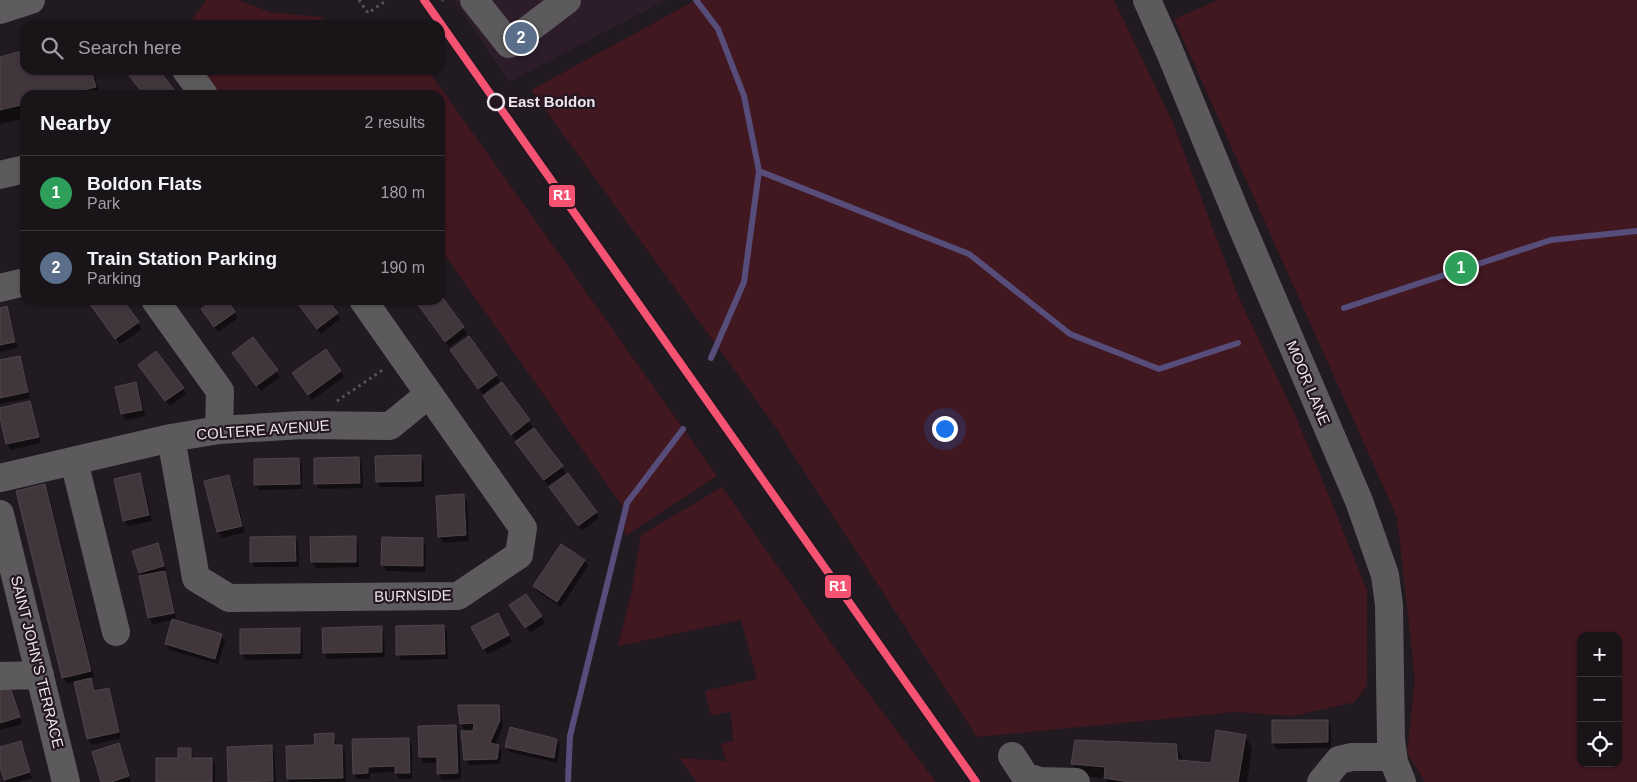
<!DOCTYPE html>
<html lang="en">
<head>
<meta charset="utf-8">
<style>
  :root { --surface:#191418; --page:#262125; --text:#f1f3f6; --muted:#9f9ea2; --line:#373337; --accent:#0f766e }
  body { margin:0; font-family:Helvetica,sans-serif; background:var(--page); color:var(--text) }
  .controls { position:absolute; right:15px; bottom:15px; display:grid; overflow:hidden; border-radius:10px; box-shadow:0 1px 4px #0004 }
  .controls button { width:45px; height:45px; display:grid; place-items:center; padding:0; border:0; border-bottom:1px solid var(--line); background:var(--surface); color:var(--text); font:25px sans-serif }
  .you { position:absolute; left:944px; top:428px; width:18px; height:18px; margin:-12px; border:4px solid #fff; border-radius:50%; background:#1a73e8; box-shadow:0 0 0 8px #1a73e833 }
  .badge { display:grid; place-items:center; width:32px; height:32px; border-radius:50%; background:var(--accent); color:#fff; font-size:16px; font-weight:700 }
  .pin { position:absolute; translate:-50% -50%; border:2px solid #fff; box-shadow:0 1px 5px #0006 }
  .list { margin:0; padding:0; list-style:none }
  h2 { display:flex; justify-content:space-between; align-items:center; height:65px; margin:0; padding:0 20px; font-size:21px }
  h2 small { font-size:16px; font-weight:400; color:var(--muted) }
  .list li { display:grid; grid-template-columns:32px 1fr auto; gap:15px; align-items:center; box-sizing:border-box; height:75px; padding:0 20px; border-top:1px solid var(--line) }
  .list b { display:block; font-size:19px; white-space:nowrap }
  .list p { margin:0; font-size:16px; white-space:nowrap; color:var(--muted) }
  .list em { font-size:16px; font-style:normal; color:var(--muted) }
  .icon { flex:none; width:28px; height:28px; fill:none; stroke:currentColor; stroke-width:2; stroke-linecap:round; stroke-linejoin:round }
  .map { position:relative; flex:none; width:1637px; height:782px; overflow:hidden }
  .search { position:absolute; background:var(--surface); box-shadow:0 1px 4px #0004; left:20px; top:20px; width:425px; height:55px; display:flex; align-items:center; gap:12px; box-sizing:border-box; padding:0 18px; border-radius:15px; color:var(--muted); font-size:19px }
  .panel { position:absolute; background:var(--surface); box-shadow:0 1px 4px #0004; left:20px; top:90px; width:425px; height:215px; border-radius:15px }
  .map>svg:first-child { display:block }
  .built { fill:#2d1d2b }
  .green { fill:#411720; fill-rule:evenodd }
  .shadow { fill:#0007 }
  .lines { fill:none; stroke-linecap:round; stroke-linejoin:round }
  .stream { stroke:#574d7b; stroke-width:6 }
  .building { fill:#42363d; stroke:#4d464a }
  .path { stroke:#585558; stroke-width:3; stroke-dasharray:2.5 4; stroke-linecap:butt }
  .minor { stroke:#5c5a5c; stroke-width:28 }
  .major { stroke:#5e5b5f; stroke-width:28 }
  .rail-1-casing { stroke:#241722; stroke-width:11 }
  .rail-1 { stroke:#f65372; stroke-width:8 }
  .stop-dot { fill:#241722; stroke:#ede4ec; stroke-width:2.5 }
  .labels { text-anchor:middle; stroke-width:4.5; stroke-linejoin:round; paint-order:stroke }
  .stop-label { font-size:15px; font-weight:bold; fill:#ede4ec; stroke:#241722; text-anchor:start }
  .street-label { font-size:15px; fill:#ede4ec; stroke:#241722 }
  .line-badge { stroke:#241722; stroke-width:2 }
  .badge-label { font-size:14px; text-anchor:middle; font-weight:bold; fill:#fff }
</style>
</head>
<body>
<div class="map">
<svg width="1637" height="782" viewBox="0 0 1637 782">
  <rect width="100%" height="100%" fill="#211a20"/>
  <path class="built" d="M454,0h212l-157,82z"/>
  <path class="green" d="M206,0h32l32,12 51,5 9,8h-142z
    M696,0h418l59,123 66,175 57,119 33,79 38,94v95l-12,17 -62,14 -58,-4 -258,25 -207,-318 -239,-329z
    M1218,0h419v782h-212l-18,-29 8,-74 -18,-162 -223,-498zM1581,636h37v127h-37z
    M200,70h228l289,406 -92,60 -2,-29 -183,-259v-153h-219z
    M722,487l124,177 90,118h-239l-18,-24 47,3 -5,-17 12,-3 -2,-29 -20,3 -6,-24 52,-12 -16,-59 -123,26 14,-56 9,-55z"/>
  <path class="shadow" d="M118,20l4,5h-12z
    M25,51v19h68l7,25h-75v23l-25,6v-65z
    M25,226v11l-4,-7z
    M440,296l27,38 -18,13 -27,-38 -4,-9h22z
    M88,300h34l20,29 -22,15z
    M215,300h10l13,18 -20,14 -12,-17z
    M296,300h31l13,19 -19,15z
    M6,308l3,6 9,34 -18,4v-43z
    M468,338l32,43 -17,13 -32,-43z
    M19,357l3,6 8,35 -30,6v-42z
    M237,359l39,12 4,6 -19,14z
    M143,371l40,17 3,6 -16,12z
    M340,371l4,6 -32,23 -15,-20z
    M136,383l3,6 6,27 -20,4 -3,-6 -6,-26z
    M502,384l31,43 -17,13 -28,-38z
    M30,402l3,6 8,35 -30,7 -4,-6 -7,-35z
    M534,429l32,44 -18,12 -28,-37z
    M420,457l4,6v24h-44l-3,-6z
    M359,459l3,6 1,23 -44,1 -3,-6z
    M299,460l3,6v23l-43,1 -4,-6z
    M139,474l4,6 9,41 -24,5 -4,-6z
    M229,476l3,6 13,50 -23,6 -4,-6 -12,-50z
    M44,485l4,6 46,186 -4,1 6,14 12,-2 3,6 10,42 -29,7 -4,-6 -13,-57 -8,2 -4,-6 -46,-186z
    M554,493l42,19 3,6 -17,13z
    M463,495l4,6 2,40 -26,2 -3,-6 -3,-40z
    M295,537l3,6 1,24h-44l-4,-5z
    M355,537l3,6 1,24 -43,1 -4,-6v-24z
    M422,539l4,6 -1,27 -39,-1 -3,-6z
    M157,545l10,27h-3l4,6 8,41 -23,5 -4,-6 -9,-41h2l-2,-4z
    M584,560l4,6 -27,41 -23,-15 -3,-6z
    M526,595l19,28 -15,10 -16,-22z
    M497,615l15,27 -25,12 -14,-27z
    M444,626l3,6 1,27 -47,1 -3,-6z
    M381,628l3,6 1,23 -58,2 -3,-6z
    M299,629l3,6 1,24 -58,1 -3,-6 -1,-24z
    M221,635l4,6 -7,23 -48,-14 -4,-6z
    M10,688l3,6 9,30 -22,6v-39z
    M459,706h39l3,6 2,15 -8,18 3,1 4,6 -2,12 -31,1 -3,-6 8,-30 -10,1 -3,-6z
    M1327,721l4,6v21l-54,1 -4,-6z
    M456,726l3,6 2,47 -19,1 -3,-6 -1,-11h-14l-4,-6z
    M333,735l3,6v5h6l3,6 1,30h-56l-2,-3 28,-32z
    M1245,736l7,12 -5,34h-140l-2,-4 -25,-2 -7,-12 102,-19 7,12 1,5 29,2z
    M408,739l4,6v34h-13l-4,-7 -25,1v6h-13l-3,-6z
    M556,740l4,6 -3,17 -47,-11 -4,-6z
    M20,743l4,6 8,29 -14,4h-12l-6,-19v-14z
    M119,745l3,6 9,31h-28z
    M271,746l3,6 2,30h-46l-2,-34z
    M190,749l4,10h18l3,6v17h-58z"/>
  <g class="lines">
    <path class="stream" d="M696,0l22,29 26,67 15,75 -15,111 -33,76
      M759,171l210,83 101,80 89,35 79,-26
      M1344,308l207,-68 86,-9
      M568,780l2,-44 57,-233 56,-74"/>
  </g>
  <path class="building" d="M25,50v20h66l5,17 -33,8h-38v9l-25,6v-53z
    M125,70h34l19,25h-34z
    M440,294l24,33 -19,15 -28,-39 4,-3h19z
    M87,300h36l16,22 -24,17z
    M213,300h14l8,12 -21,15 -13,-18z
    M295,300h33l10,13 -21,16z
    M7,306l8,36 -15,3v-37z
    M469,336l28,39 -19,14 -28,-39z
    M253,337l25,33 -22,16 -24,-33z
    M326,349l15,22 -33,24 -16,-22z
    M156,351l28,37 -19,13 -27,-36z
    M20,356l8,36 -28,6v-38z
    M136,382l6,28 -21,4 -6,-27z
    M502,382l28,38 -19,15 -28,-39z
    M30,401l9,36 -33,7 -6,-26v-10z
    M534,428l29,38 -19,14 -29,-38z
    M421,455v26l-45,1 -1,-26z
    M359,457l1,26 -46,1v-26z
    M299,458l1,26 -46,1v-26z
    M140,473l9,42 -26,6 -9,-42z
    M568,473l29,39 -19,14 -29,-39z
    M229,475l13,51 -25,6 -13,-51z
    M45,484l46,187 -29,7 -46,-187z
    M464,494l2,41 -28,2 -2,-41z
    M295,536l1,25 -46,1v-25z
    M356,536v26h-45l-1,-25z
    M382,537l41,1v28l-42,-1z
    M158,543l6,23 -25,7 -7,-22z
    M561,544l24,16 -28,42 -24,-16z
    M165,571l9,42 -26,5 -9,-42z
    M526,594l16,22 -17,12 -16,-23z
    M498,613l11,22 -26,14 -12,-22z
    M172,619l50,15 -7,25 -50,-15z
    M444,625l1,29 -49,1v-29z
    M382,626v26l-59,1 -1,-25z
    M300,628v25l-60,1v-25z
    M91,678l3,13 15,-3 10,44 -32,7 -13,-57z
    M10,687l10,30 -20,6v-33z
    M458,705h41l1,15 -10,23 9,2 -2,14 -33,1 -3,-29h12l1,-8 -14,1z
    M1272,720h56v22l-56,1z
    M456,725l2,48 -21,1v-17h-18l-1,-31z
    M510,727l47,12 -3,19 -49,-11z
    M1216,730l30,5 -8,47h-109l-25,-4 1,-11 -34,-3 4,-24 101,4 2,16 33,3z
    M334,733v12h8l1,33 -56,1 -1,-33 29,-1 -1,-11z
    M409,738l1,35h-15v-7l-27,1v6l-15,1 -1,-35z
    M21,741l9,31 -26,8 -4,-13v-20z
    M119,743l10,33 -18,6h-10l-9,-30z
    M272,745l1,36 -45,1 -1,-35z
    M178,748h13v10h21v24h-56v-24h22z"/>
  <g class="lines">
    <path class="path" d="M359,0l9,13 19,-13
      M442,1l1,-1
      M337,401l47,-32"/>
    <path class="minor" d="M474,0l35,44 58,-44
      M1147,0l22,50 67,163 123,288 26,74 4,30 2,135 3,22 8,20
      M186,70l18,25
      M0,175l25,-6
      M0,288l25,-6
      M155,300l65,91 -1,39
      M171,438l25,140 33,20 229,-2 61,-41 4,-27 -160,-228
      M74,461l42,171
      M0,478l171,-40 48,-8 83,-5 88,1 39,-32
      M0,514l66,268
      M0,676l40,-1
      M1012,756l13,20 15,5 36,1
      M1321,782l18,-22 13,-3h41"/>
    <path class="major" d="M0,10l31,-10"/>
    <defs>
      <path id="rail-1" d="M424,0l552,782"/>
    </defs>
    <use href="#rail-1" class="rail-1-casing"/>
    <use href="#rail-1" class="rail-1"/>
  </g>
  <circle class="stop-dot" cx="496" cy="102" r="8"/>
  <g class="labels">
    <g class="stop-label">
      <text x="508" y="107">East Boldon</text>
    </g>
    <g class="street-label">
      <text transform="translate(1308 383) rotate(67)" y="5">MOOR LANE</text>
      <text transform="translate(263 430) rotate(-4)" y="5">COLTERE AVENUE</text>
      <text transform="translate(413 596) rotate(-1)" y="5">BURNSIDE</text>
      <text transform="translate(37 662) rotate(76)" y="5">SAINT JOHN'S TERRACE</text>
    </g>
  </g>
  <g class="line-badge">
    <rect x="548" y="184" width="28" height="24" rx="5" fill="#f65372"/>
    <rect x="824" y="574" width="28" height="25" rx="5" fill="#f65372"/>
  </g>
  <g class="badge-label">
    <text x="562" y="200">R1</text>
    <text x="838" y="591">R1</text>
  </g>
</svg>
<div class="controls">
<button>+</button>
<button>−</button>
<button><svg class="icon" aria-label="locate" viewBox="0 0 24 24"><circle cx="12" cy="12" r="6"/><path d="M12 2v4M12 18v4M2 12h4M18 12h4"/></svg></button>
</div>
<div class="you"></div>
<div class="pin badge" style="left:1461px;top:268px;background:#2e9e5b">1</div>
<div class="pin badge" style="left:521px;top:38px;background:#5c6f8a">2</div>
<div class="search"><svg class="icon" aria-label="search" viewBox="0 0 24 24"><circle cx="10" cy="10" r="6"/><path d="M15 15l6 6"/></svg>Search here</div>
<section class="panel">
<h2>Nearby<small>2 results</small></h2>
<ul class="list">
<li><span class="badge" style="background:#2e9e5b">1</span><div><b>Boldon Flats</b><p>Park</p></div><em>180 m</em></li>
<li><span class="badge" style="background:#5c6f8a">2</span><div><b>Train Station Parking</b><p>Parking</p></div><em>190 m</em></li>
</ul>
</section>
</div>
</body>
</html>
